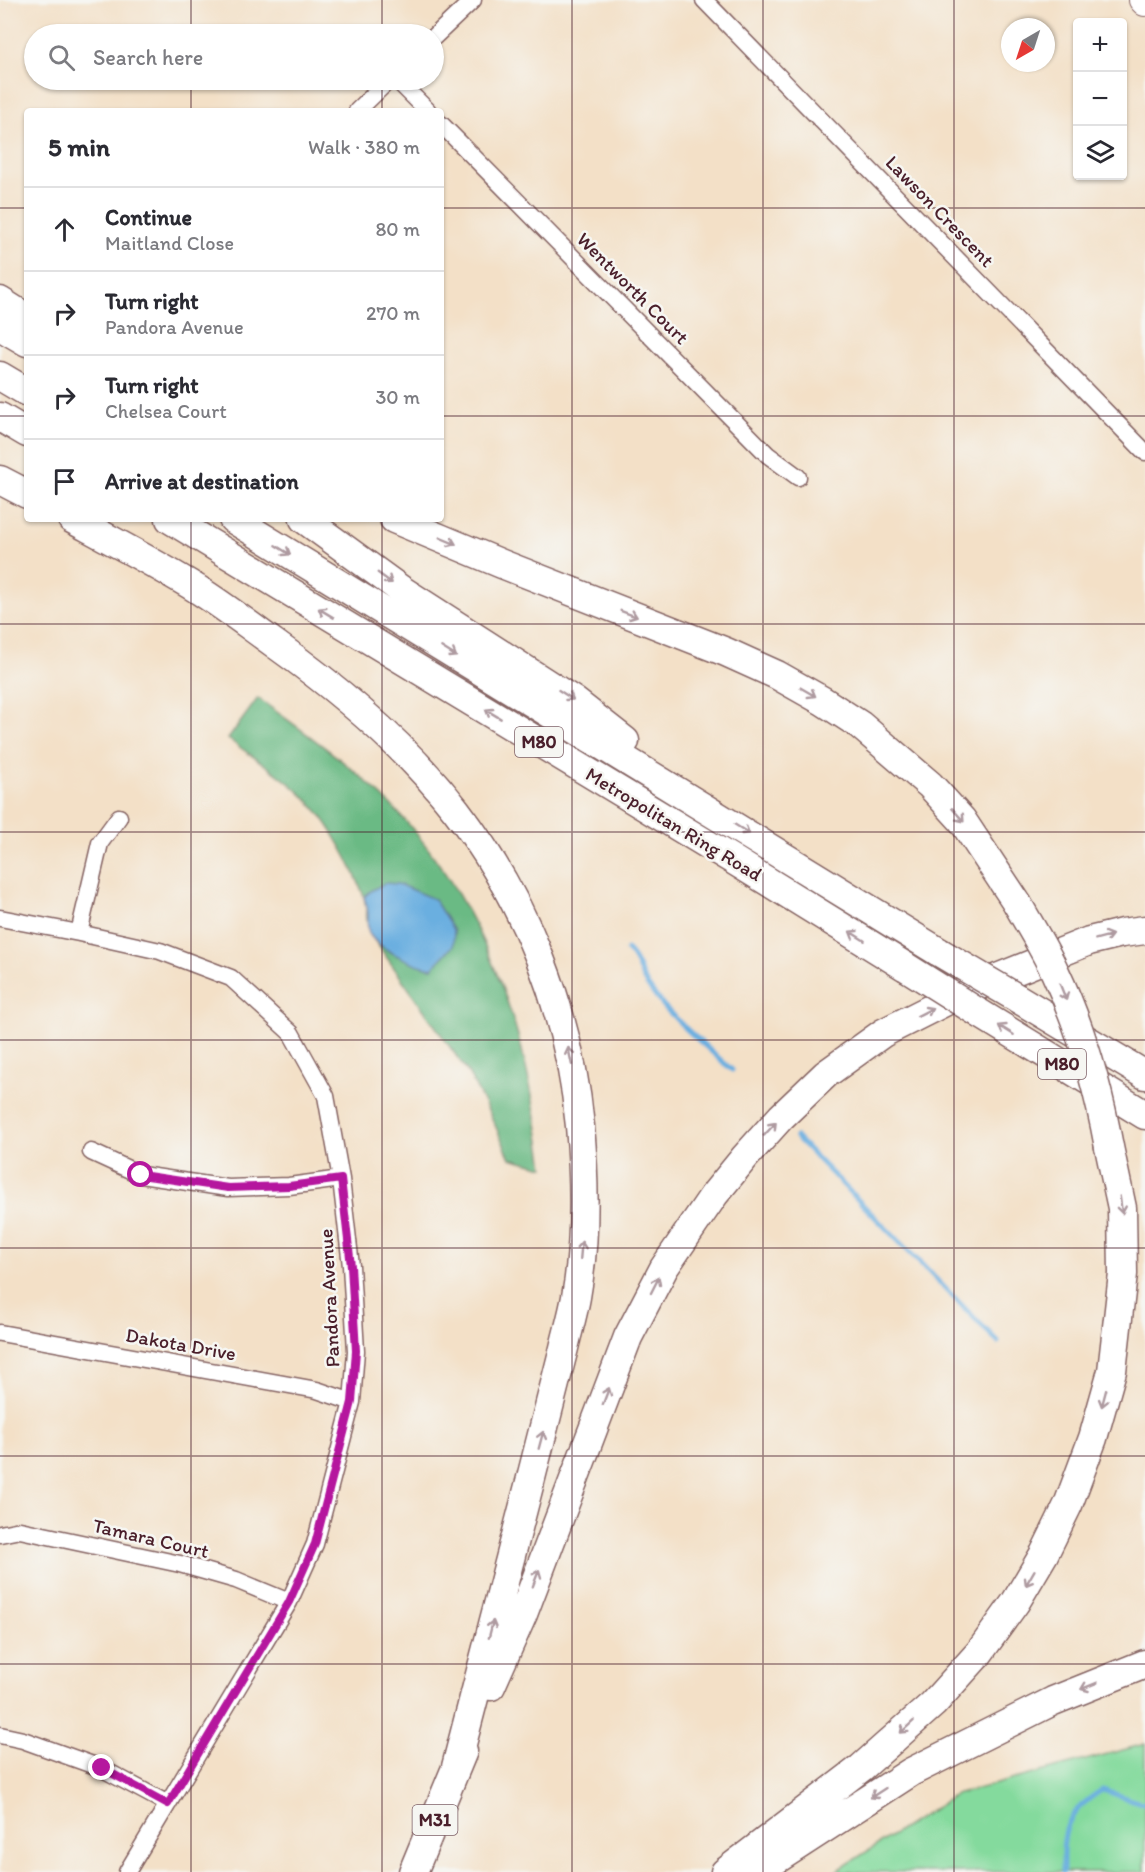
<!DOCTYPE html>
<html lang="en">
<head>
<meta charset="utf-8">
<style>
  :root { --surface:#fff; --page:#f2f2f3; --text:#2b2b33; --muted:#7c7c81; --line:#e1e1e2 }
  body { margin:0; font-family:Itim,sans-serif; background:var(--page); color:var(--text) }
  .controls { position:absolute; right:18px; top:18px; display:grid; overflow:hidden; border-radius:6px; box-shadow:0 2px 4px #0004 }
  .controls button { width:54px; height:54px; display:grid; place-items:center; padding:0; border:0; border-bottom:2px solid var(--line); background:var(--surface); color:var(--text); font:30px sans-serif }
  .compass { position:absolute; left:1001px; top:18px; width:54px; height:54px; border-radius:50%; background:var(--surface); box-shadow:0 2px 4px #0004; rotate:219deg }
  .stop { position:absolute; width:18px; height:18px; margin:-14px; border:4px solid #b5179e; border-radius:50%; background:#fff }
  .stop.end { background:#b5179e; border-color:#fff; box-shadow:0 2px 6px #0008 }
  .list { margin:0; padding:0; list-style:none }
  h2 { display:flex; justify-content:space-between; align-items:center; height:78px; margin:0; padding:0 24px; font-size:26px }
  h2 small { font-size:20px; font-weight:400; color:var(--muted) }
  .list li { display:grid; grid-template-columns:39px 1fr auto; gap:18px; align-items:center; box-sizing:border-box; height:84px; padding:0 24px; border-top:2px solid var(--line) }
  .list b { display:block; font-size:22px; white-space:nowrap }
  .list p { margin:0; font-size:20px; white-space:nowrap; color:var(--muted) }
  .list em { font-size:20px; font-style:normal; color:var(--muted) }
  .icon { flex:none; width:33px; height:33px; fill:none; stroke:currentColor; stroke-width:2; stroke-linecap:round; stroke-linejoin:round }
  .map { position:relative; flex:none; width:1145px; height:1872px; overflow:hidden }
  .search { position:absolute; background:var(--surface); box-shadow:0 2px 4px #0004; left:24px; top:24px; width:420px; height:66px; display:flex; align-items:center; gap:15px; box-sizing:border-box; padding:0 21px; border-radius:33px; color:var(--muted); font-size:22px }
  .panel { position:absolute; background:var(--surface); box-shadow:0 2px 4px #0004; left:24px; top:108px; width:420px; height:414px; border-radius:6px }
  .map>svg:first-child { display:block }
  .green { fill:#84da9d; stroke:#677c64; stroke-width:1.5 }
  .forest { fill:#6bba84; stroke:#5a6c58; stroke-width:1.5 }
  .water { fill:#6bafe0; stroke:#5a6786; stroke-width:1.5 }
  .lines { fill:none; stroke-linecap:round; stroke-linejoin:round }
  .stream { stroke:#6bafe0; stroke-width:5 }
  .minor-casing { stroke:#856362; stroke-width:19 }
  .primary-casing { stroke:#856362; stroke-width:28 }
  .motorway-casing { stroke:#856362; stroke-width:31 }
  .minor { stroke:#fff; stroke-width:16 }
  .primary { stroke:#fff; stroke-width:26 }
  .motorway { stroke:#fff; stroke-width:28 }
  .motorway-bridge-casing { stroke:#856362; stroke-width:31; stroke-linecap:butt }
  .motorway-bridge { stroke:#fff; stroke-width:28 }
  .oneway { stroke:#ae9aa0 }
  .route { stroke:#b5179e; stroke-width:8 }
  .grid { fill:none; stroke:#4a1f2b; stroke-width:1.5; stroke-opacity:0.55 }
  .labels { text-anchor:middle; stroke-width:5; stroke-linejoin:round; paint-order:stroke }
  .shield { fill:#f6f6f2; stroke:#7e6067; stroke-width:1.5 }
  .shield-label { font-size:18px; font-weight:bold; fill:#4a1f2b }
  .street-label { font-size:20px; fill:#4a1f2b; stroke:#f6f6f2 }
</style>
</head>
<body>
<div class="map">
<svg width="1145" height="1872" viewBox="0 0 1145 1872">
  <rect width="100%" height="100%" fill="#f6f6f2"/>
  <filter id="ink" filterUnits="userSpaceOnUse"><feTurbulence type="fractalNoise" baseFrequency=".0167" numOctaves="2"/><feDisplacementMap in="SourceGraphic" scale="12" xChannelSelector="R" yChannelSelector="G"/><feConvolveMatrix kernelMatrix="1 2 1 2 8 2 1 2 1" color-interpolation-filters="sRGB"/></filter>
  <filter id="wash" filterUnits="userSpaceOnUse"><feTurbulence type="fractalNoise" baseFrequency=".008" numOctaves="4" result="noise"/><feDisplacementMap in="SourceGraphic" scale="24" xChannelSelector="R" yChannelSelector="G"/><feGaussianBlur stdDeviation="1.35" result="paint"/><feColorMatrix in="noise" values="0 0 0 0 0 0 0 0 0 0 0 0 0 0 0 0 0 1.4 0 .05"/><feComposite in="paint" operator="in"/></filter>
  <g filter="url(#wash)">
    <rect width="100%" height="100%" fill="#f3e0c7"/>
    <path class="green" d="M1145,1744v128h-310l120,-77z"/>
    <path class="forest" d="M258,698c43,32 87,62 125,99 68,66 113,158 138,249 10,40 17,80 23,121l-34,-9 -20,-44 -23,-43 -97,-137c-5,-13 -2,-26 -7,-40 -11,-29 -30,-66 -51,-89 -23,-26 -55,-45 -84,-66z"/>
    <path class="water" d="M385,883l13,1 36,15 20,32 -1,15 -21,22c-16,-2 -52,-18 -62,-33 -4,-7 -2,-12 -2,-19 0,-6 -2,-13 -4,-19l8,-7z"/>
    <g class="lines">
      <path class="stream" d="M627,950c12,11 12,24 21,36 22,32 56,58 84,84
        M796,1137l202,205
        M1063,1872c-1,-42 2,-59 39,-82 14,3 29,12 43,13"/>
    </g>
  </g>
  <g filter="url(#ink)">
    <g class="lines">
      <defs>
        <path id="minor" d="M704,0l441,452
          M434,37l39,-37
          M397,80l31,31
          M357,111l32,-31
          M441,124l327,331 30,22
          M0,918l79,15 81,18 71,27 60,55 35,63 15,83 10,87 5,85 -4,51 -37,142 -26,58 -162,270
          M79,933l21,-90 19,-26
          M91,1152l50,23 87,13 61,-2 52,-7
          M0,1333l317,57 35,12
          M0,1534l20,-4 160,34 56,16 53,22
          M0,1735l23,5 78,28 67,36"/>
        <path id="primary" d="M1142,0l3,3"/>
        <path id="motorway" d="M0,301l27,17
          M0,326l27,16
          M0,376l27,16
          M0,417l27,16
          M0,480l27,14
          M72,519c39,21 79,42 117,65 30,18 58,40 86,60 66,47 131,102 181,166 70,91 113,201 124,316 5,56 6,115 -4,171 -3,17 -8,34 -12,51 -11,43 -22,87 -33,130 -25,96 -50,192 -75,289
          M170,519l560,339 176,109
          M233,519l706,433
          M304,519l96,70 174,112 51,40
          M394,519l108,45 224,88 51,23 46,26 37,24 70,60 32,35 55,83
          M1017,998l128,77
          M979,1013l166,102
          M491,1686l32,-72 105,-277 36,-69 50,-73 31,-38 36,-40 45,-43 57,-41 87,-44 119,-48 33,-8 23,-3
          M413,1872l50,-121
          M725,1872l136,-104 72,-64 46,-51 36,-50 29,-49 24,-49 25,-67 19,-67 11,-97 -1,-66 -13,-61
          M757,1872l154,-100 142,-71 92,-37"/>
      </defs>
      <use href="#minor" class="minor-casing"/>
      <use href="#primary" class="primary-casing"/>
      <use href="#motorway" class="motorway-casing"/>
      <use href="#minor" class="minor"/>
      <use href="#primary" class="primary"/>
      <use href="#motorway" class="motorway"/>
      <defs>
        <path id="motorway-bridge" d="M1017,903c13,23 27,45 38,69 26,55 43,115 54,175
          M939,952l78,46
          M906,967l73,46"/>
      </defs>
      <use href="#motorway-bridge" class="motorway-bridge-casing"/>
      <use href="#motorway-bridge" class="motorway-bridge"/>
    </g>
    <defs><path id="oneway-shaft" d="M-6 0H5M1.5-3L5.5 0L1.5 3" fill="none" stroke-width="1.6" stroke-linecap="round" stroke-linejoin="round" transform="scale(1.5)"/></defs>
    <g class="oneway">
      <use href="#oneway-shaft" transform="translate(448 541) rotate(23)"/>
      <use href="#oneway-shaft" transform="translate(283 550) rotate(32)"/>
      <use href="#oneway-shaft" transform="translate(385 578) rotate(36)"/>
      <use href="#oneway-shaft" transform="translate(326 613) rotate(-149)"/>
      <use href="#oneway-shaft" transform="translate(629 614) rotate(21)"/>
      <use href="#oneway-shaft" transform="translate(449 652) rotate(32)"/>
      <use href="#oneway-shaft" transform="translate(808 692) rotate(30)"/>
      <use href="#oneway-shaft" transform="translate(566 695) rotate(33)"/>
      <use href="#oneway-shaft" transform="translate(493 714) rotate(-149)"/>
      <use href="#oneway-shaft" transform="translate(958 815) rotate(49)"/>
      <use href="#oneway-shaft" transform="translate(742 829) rotate(32)"/>
      <use href="#oneway-shaft" transform="translate(857 936) rotate(-148)"/>
      <use href="#oneway-shaft" transform="translate(1104 937) rotate(-15)"/>
      <use href="#oneway-shaft" transform="translate(1063 992) rotate(68)"/>
      <use href="#oneway-shaft" transform="translate(925 1012) rotate(-27)"/>
      <use href="#oneway-shaft" transform="translate(1006 1030) rotate(-148)"/>
      <use href="#oneway-shaft" transform="translate(570 1056) rotate(-102)"/>
      <use href="#oneway-shaft" transform="translate(770 1129) rotate(-47)"/>
      <use href="#oneway-shaft" transform="translate(1121 1205) rotate(82)"/>
      <use href="#oneway-shaft" transform="translate(581 1250) rotate(-85)"/>
      <use href="#oneway-shaft" transform="translate(655 1285) rotate(-63)"/>
      <use href="#oneway-shaft" transform="translate(606 1396) rotate(-69)"/>
      <use href="#oneway-shaft" transform="translate(1104 1398) rotate(105)"/>
      <use href="#oneway-shaft" transform="translate(541 1440) rotate(-75)"/>
      <use href="#oneway-shaft" transform="translate(536 1578) rotate(-69)"/>
      <use href="#oneway-shaft" transform="translate(1030 1578) rotate(120)"/>
      <use href="#oneway-shaft" transform="translate(491 1629) rotate(-76)"/>
      <use href="#oneway-shaft" transform="translate(1089 1686) rotate(158)"/>
      <use href="#oneway-shaft" transform="translate(907 1727) rotate(138)"/>
      <use href="#oneway-shaft" transform="translate(878 1793) rotate(147)"/>
    </g>
  </g>
  <g class="lines" filter="url(#ink)">
    <path class="route" d="M102,1768l66,36 121,-202 26,-58 37,-142 4,-51 -5,-85 -10,-87 -52,7 -61,2 -87,-13"/>
  </g>
  <path class="grid" d="M191,0v34M382,0v34M572,0v1872M763,0v1872M954,0v1872M191,80v31M382,80v31M0,208h27M441,208h704M0,416h27M441,416h704M191,519v1353M382,519v1353M0,624h1145M0,832h1145M0,1040h1145M0,1248h1145M0,1456h1145M0,1664h1145"/>
  <g class="labels">
    <g class="shield">
      <rect x="515" y="727" width="48" height="30" rx="4.5"/>
      <rect x="1038" y="1049" width="48" height="30" rx="4.5"/>
      <rect x="412.5" y="1805" width="45" height="30" rx="4.5"/>
    </g>
    <g class="shield-label">
      <text x="539" y="748">M80</text>
      <text x="1062" y="1070">M80</text>
      <text x="435" y="1826">M31</text>
    </g>
    <g class="street-label">
      <text transform="translate(940 211) rotate(46)" y="7">Lawson Crescent</text>
      <text transform="translate(633 288) rotate(45)" y="7">Wentworth Court</text>
      <text transform="translate(674 824) rotate(31)" y="7">Metropolitan Ring Road</text>
      <text transform="translate(329 1298) rotate(-93)" y="7">Pandora Avenue</text>
      <text transform="translate(181 1344) rotate(10)" y="7">Dakota Drive</text>
      <text transform="translate(151 1538) rotate(13)" y="7">Tamara Court</text>
    </g>
  </g>
</svg>
<div class="controls">
<button>+</button>
<button>−</button>
<button><svg class="icon" aria-label="layers" viewBox="0 0 24 24"><path d="M12 4l9 5-9 5-9-5zM3 14l9 5 9-5"/></svg></button>
</div>
<svg class="compass" viewBox="-18 -18 36 36"><path d="M0-13l5 13h-10z" fill="#e53935"/><path d="M0 13l5-13h-10z" fill="#7c7c81"/></svg>
<div class="stop" style="left:141px;top:1175px"></div>
<div class="stop end" style="left:102px;top:1768px"></div>
<div class="search"><svg class="icon" aria-label="search" viewBox="0 0 24 24"><circle cx="10" cy="10" r="6"/><path d="M15 15l6 6"/></svg>Search here</div>
<section class="panel">
<h2>5 min<small>Walk · 380 m</small></h2>
<ul class="list">
<li><svg class="icon" aria-label="ahead" viewBox="0 0 24 24"><path d="M12 20V5M6 11l6-6 6 6"/></svg><div><b>Continue</b><p>Maitland Close</p></div><em>80 m</em></li>
<li><svg class="icon" aria-label="right" viewBox="0 0 24 24"><path d="M7 20v-9h11M14 6l5 5-5 5"/></svg><div><b>Turn right</b><p>Pandora Avenue</p></div><em>270 m</em></li>
<li><svg class="icon" aria-label="right" viewBox="0 0 24 24"><path d="M7 20v-9h11M14 6l5 5-5 5"/></svg><div><b>Turn right</b><p>Chelsea Court</p></div><em>30 m</em></li>
<li><svg class="icon" aria-label="arrive" viewBox="0 0 24 24"><path d="M6 21V4h12l-3 4 3 4H6"/></svg><div><b>Arrive at destination</b></div></li>
</ul>
</section>
</div>
</body>
</html>
